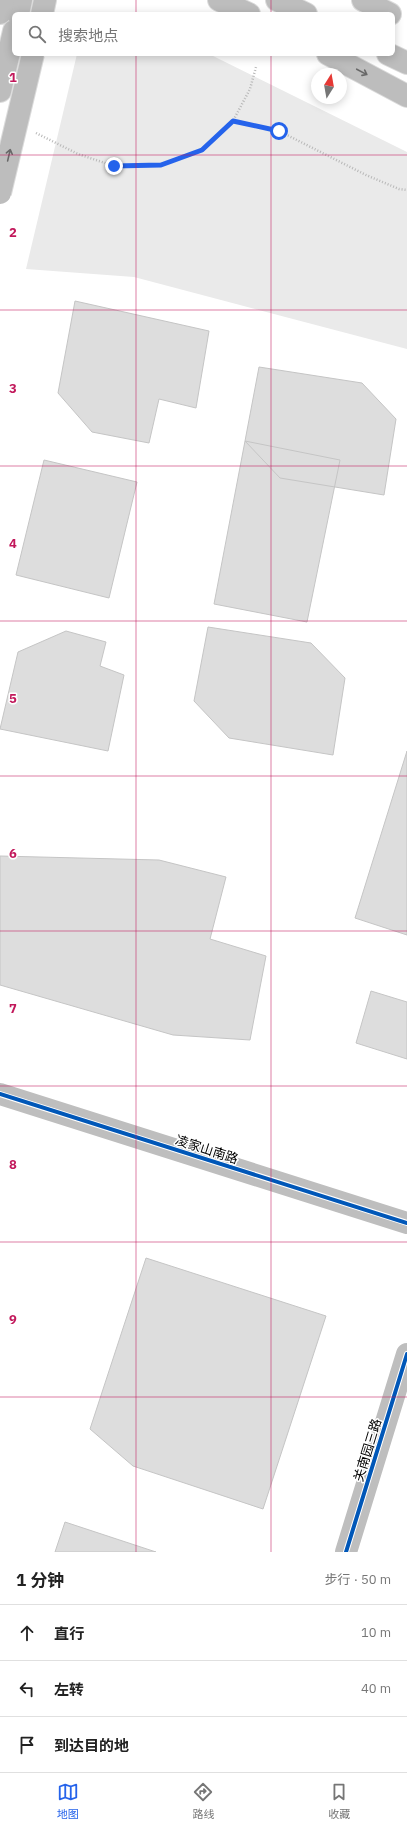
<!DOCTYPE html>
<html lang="zh">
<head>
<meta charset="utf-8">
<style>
  :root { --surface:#fff; --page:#f2f2f2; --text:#222; --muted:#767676; --line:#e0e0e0; --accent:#2563eb }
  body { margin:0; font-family:"IBM Plex Sans","Noto Sans SC",sans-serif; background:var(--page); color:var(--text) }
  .compass { position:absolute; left:311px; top:68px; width:36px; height:36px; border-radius:50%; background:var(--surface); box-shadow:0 2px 10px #0003; rotate:11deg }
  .stop { position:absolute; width:12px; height:12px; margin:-9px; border:3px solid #2563eb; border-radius:50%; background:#fff }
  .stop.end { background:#2563eb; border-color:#fff; box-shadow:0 1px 4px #0008 }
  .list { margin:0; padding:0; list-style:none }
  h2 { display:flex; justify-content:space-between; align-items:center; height:52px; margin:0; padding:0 16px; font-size:17px }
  h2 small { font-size:13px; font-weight:400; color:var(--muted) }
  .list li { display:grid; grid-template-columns:26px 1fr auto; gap:12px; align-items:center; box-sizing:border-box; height:56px; padding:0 16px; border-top:1px solid var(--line) }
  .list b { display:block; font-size:15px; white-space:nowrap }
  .list em { font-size:13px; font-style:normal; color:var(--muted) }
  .icon { flex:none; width:22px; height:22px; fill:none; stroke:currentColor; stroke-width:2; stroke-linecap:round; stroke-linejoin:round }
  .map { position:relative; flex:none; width:407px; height:1552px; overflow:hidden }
  .search { position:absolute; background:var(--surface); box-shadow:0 2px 10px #0003; left:12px; right:12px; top:12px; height:44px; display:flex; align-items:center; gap:10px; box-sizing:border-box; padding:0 14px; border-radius:6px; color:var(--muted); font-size:15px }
  .sheet { height:220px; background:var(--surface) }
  nav { display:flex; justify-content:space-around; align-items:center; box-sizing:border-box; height:56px; border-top:1px solid var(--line); background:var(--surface); font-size:11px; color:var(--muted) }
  nav a { display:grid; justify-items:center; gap:2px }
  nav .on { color:var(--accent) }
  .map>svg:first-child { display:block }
  .green { fill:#eaeaea }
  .building { fill:#ddd; stroke:#c5c5c5 }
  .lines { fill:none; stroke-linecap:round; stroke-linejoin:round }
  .major-casing { stroke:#dbdbdb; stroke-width:24 }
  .highway-casing { stroke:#dbdbdb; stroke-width:24 }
  .path { stroke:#b8b8b8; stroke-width:2.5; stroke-dasharray:1 2; stroke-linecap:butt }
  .minor { stroke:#bebebe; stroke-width:22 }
  .major { stroke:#bdbdbd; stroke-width:22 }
  .highway { stroke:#bdbdbd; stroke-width:22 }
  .highway-bridge-casing { stroke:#dbdbdb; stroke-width:24; stroke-linecap:butt }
  .highway-bridge { stroke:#bdbdbd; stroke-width:22 }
  .cycleway-casing { stroke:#fff; stroke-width:6 }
  .cycleway { stroke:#0057b8; stroke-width:4 }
  .oneway { stroke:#686868 }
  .route { stroke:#2563eb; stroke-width:5 }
  .grid { fill:none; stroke:#c2185b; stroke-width:1; stroke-opacity:0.55 }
  .labels { text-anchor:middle; stroke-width:3; stroke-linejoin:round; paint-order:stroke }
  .street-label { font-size:13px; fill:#000; stroke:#fff }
  .grid-label { font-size:13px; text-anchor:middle; font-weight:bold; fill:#c2185b; stroke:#fff; stroke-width:3; stroke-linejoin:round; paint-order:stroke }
</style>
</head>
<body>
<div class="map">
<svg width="407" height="1552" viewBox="0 0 407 1552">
  <rect width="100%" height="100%" fill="#fff"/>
  <path class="green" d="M77,54h132l198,98v197l-273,-72 -108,-8z"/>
  <path class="building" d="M75,301l134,30 -13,77 -37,-9 -10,44 -57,-11 -34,-39z
    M259,367l103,16 34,36 -12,76 -104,-17 -35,-37z
    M245,441l95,19 -33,162 -93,-18z
    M44,460l93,22 -28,116 -93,-23z
    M208,627l103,16 34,35 -12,77 -104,-17 -35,-37z
    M66,631l40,11 -6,24 24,9 -16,76 -108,-22 18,-77z
    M407,751v184l-52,-17z
    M0,856l159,4 67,17 -16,62 56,17 -16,84 -77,-5 -173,-50z
    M371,991l36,11v57l-51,-16z
    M146,1258l180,58 -63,193 -130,-43 -43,-37z
    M65,1522l91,30h-101z"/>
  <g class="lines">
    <defs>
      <path id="major" d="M219,0l30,14
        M363,0l27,14
        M18,14l3,-14
        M328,54l79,42
        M0,91l14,-60"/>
      <path id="highway" d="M277,0l29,14
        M0,13l3,-13
        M42,14l3,-14
        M388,54l19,9"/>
    </defs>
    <use href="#major" class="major-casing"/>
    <use href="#highway" class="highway-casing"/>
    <path class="path" d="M233,121l46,10 87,44 33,14 8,1
      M36,133l42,21 36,12 47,-1 41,-15 31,-29 17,-32 6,-22"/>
    <path class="minor" d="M0,1094l407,129
      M346,1552l61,-198"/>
    <use href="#major" class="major"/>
    <use href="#highway" class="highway"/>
    <defs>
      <path id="highway-bridge" d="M0,193l33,-139"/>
    </defs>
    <use href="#highway-bridge" class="highway-bridge-casing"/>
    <use href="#highway-bridge" class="highway-bridge"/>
    <defs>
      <path id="cycleway" d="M0,1094l407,129
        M346,1552l61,-198"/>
    </defs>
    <use href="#cycleway" class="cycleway-casing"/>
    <use href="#cycleway" class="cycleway"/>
  </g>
  <defs><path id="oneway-shaft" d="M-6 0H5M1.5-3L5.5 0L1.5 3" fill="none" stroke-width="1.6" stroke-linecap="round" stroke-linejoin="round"/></defs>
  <g class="oneway">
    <use href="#oneway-shaft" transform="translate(362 72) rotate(28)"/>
    <use href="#oneway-shaft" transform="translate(9 155) rotate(-77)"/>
  </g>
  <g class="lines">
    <path class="route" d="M114,166l47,-1 41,-15 31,-29 46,10"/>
  </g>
  <path class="grid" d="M136,0v14M271,0v14M136,54v1498M271,54v1498M0,155h407M0,310h407M0,466h407M0,621h407M0,776h407M0,931h407M0,1086h407M0,1242h407M0,1397h407"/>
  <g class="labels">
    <g class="street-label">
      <text transform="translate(207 1149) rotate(18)" y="5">凌家山南路</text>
      <text transform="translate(367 1450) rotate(-73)" y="5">关南园三路</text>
    </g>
  </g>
  <g class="grid-label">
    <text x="13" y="82">1</text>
    <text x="13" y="237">2</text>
    <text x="13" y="393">3</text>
    <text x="13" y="548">4</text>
    <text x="13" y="703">5</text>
    <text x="13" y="858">6</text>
    <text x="13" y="1013">7</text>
    <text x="13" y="1169">8</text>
    <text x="13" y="1324">9</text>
  </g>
</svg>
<svg class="compass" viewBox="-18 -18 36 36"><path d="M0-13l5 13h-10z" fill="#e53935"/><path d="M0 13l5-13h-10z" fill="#767676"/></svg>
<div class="stop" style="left:279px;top:131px"></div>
<div class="stop end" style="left:114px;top:166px"></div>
<div class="search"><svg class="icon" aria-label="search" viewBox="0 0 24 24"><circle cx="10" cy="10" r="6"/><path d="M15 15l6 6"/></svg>搜索地点</div>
</div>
<section class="sheet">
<h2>1 分钟<small>步行 · 50 m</small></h2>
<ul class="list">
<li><svg class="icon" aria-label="ahead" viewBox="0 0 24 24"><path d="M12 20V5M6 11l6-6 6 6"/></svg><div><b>直行</b></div><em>10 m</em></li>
<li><svg class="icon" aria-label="left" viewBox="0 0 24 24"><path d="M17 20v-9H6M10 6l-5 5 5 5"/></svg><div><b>左转</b></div><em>40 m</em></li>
<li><svg class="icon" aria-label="arrive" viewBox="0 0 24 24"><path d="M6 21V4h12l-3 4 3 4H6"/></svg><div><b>到达目的地</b></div></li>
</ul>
</section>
<nav>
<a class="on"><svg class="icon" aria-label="map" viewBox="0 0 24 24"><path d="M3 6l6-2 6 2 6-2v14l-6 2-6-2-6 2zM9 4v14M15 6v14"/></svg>地图</a>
<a><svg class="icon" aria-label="directions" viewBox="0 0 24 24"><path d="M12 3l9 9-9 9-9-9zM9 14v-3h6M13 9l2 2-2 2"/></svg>路线</a>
<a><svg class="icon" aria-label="saved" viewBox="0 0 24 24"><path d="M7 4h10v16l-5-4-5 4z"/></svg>收藏</a>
</nav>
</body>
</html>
